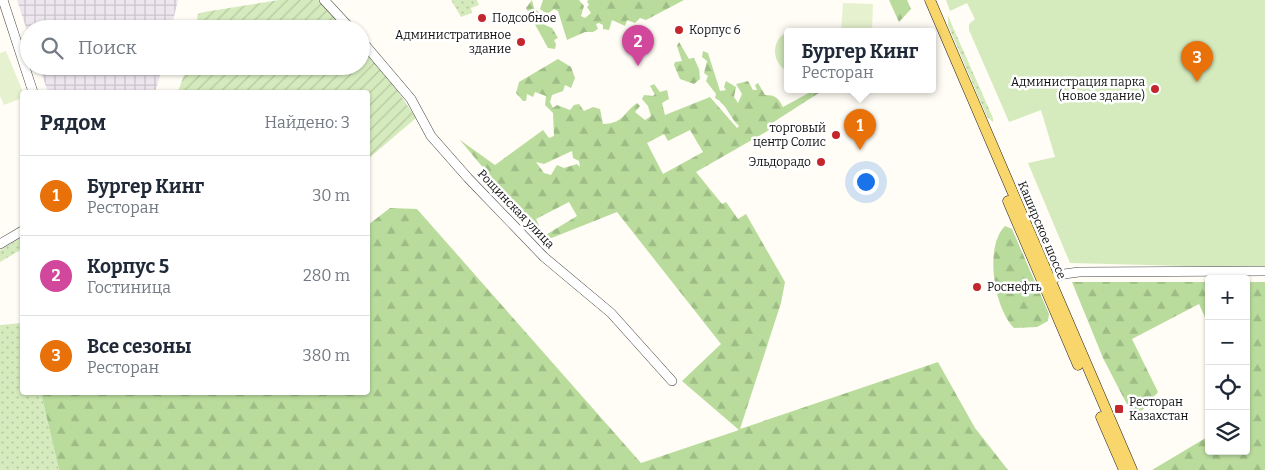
<!DOCTYPE html>
<html lang="ru">
<head>
<meta charset="utf-8">
<style>
  :root { --surface:#fff; --page:#f2f2f3; --text:#1f2937; --muted:#747a83; --line:#e0e1e3; --accent:#c4262e }
  body { margin:0; font-family:Bitter,serif; background:var(--page); color:var(--text) }
  .controls { position:absolute; right:15px; bottom:15px; display:grid; overflow:hidden; border-radius:5px; box-shadow:0 1px 4px #0004 }
  .controls button { width:45px; height:45px; display:grid; place-items:center; padding:0; border:0; border-bottom:1px solid var(--line); background:var(--surface); color:var(--text); font:25px sans-serif }
  .you { position:absolute; left:865px; top:181px; width:18px; height:18px; margin:-12px; border:4px solid #fff; border-radius:50%; background:#1a73e8; box-shadow:0 0 0 8px #1a73e833 }
  .badge { display:grid; place-items:center; width:32px; height:32px; border-radius:50%; background:var(--accent); color:#fff; font-size:16px; font-weight:700 }
  .pin { position:absolute; translate:-50% -41px; filter:drop-shadow(0 1px 2px #0008) }
  .pin::after { content:''; position:absolute; top:26px; width:18px; height:15px; background:inherit; clip-path:polygon(0 0,100% 0,50% 100%) }
  .popup { position:absolute; left:784px; top:28px; width:152px; height:65px; box-sizing:border-box; display:grid; place-content:center; border-radius:5px; background:var(--surface); filter:drop-shadow(0 1px 4px #0005); font-size:16px; white-space:nowrap; color:var(--muted) }
  .popup b { font-size:19px; color:var(--text) }
  .popup::after { content:''; position:absolute; left:50%; top:100%; margin-left:-10px; border:10px solid transparent; border-top-color:var(--surface) }
  .list { margin:0; padding:0; list-style:none }
  h2 { display:flex; justify-content:space-between; align-items:center; height:65px; margin:0; padding:0 20px; font-size:21px }
  h2 small { font-size:16px; font-weight:400; color:var(--muted) }
  .list li { display:grid; grid-template-columns:32px 1fr auto; gap:15px; align-items:center; box-sizing:border-box; height:80px; padding:0 20px; border-top:1px solid var(--line) }
  .list b { display:block; font-size:19px; white-space:nowrap }
  .list p { margin:0; font-size:16px; white-space:nowrap; color:var(--muted) }
  .list em { font-size:16px; font-style:normal; color:var(--muted) }
  .icon { flex:none; width:28px; height:28px; fill:none; stroke:currentColor; stroke-width:2; stroke-linecap:round; stroke-linejoin:round }
  .map { position:relative; flex:none; width:1265px; height:470px; overflow:hidden }
  .search { position:absolute; background:var(--surface); box-shadow:0 1px 4px #0004; left:20px; top:20px; width:350px; height:55px; display:flex; align-items:center; gap:12px; box-sizing:border-box; padding:0 18px; border-radius:28px; color:var(--muted); font-size:19px }
  .panel { position:absolute; background:var(--surface); box-shadow:0 1px 4px #0004; left:20px; top:90px; width:350px; height:305px; border-radius:5px }
  .map>svg:first-child { display:block }
  .industrial { fill:url(#industrial-grid) }
  .grass { fill:url(#grass-dots) }
  .forest { fill:url(#forest-firs); fill-rule:evenodd }
  .park { fill:#d5ebbd }
  .garden { fill:url(#garden-furrows) }
  .pitch { fill:#e6f2cf }
  .lines { fill:none; stroke-linecap:round; stroke-linejoin:round }
  .minor-casing { stroke:#444; stroke-width:10 }
  .major-casing { stroke:#222; stroke-width:11 }
  .minor { stroke:#fff; stroke-width:9 }
  .major { stroke:#f9d66b; stroke-width:10 }
  .poi-dot { fill:#c4262e; stroke:#fff; stroke-width:2 }
  .labels { text-anchor:middle; stroke-width:5; stroke-linejoin:round; paint-order:stroke }
  .poi-label { font-size:12px; fill:#111; stroke:#fff; text-anchor:start }
  .street-label { font-size:12px; fill:#111; stroke:#fff }
</style>
</head>
<body>
<div class="map">
<svg width="1265" height="470" viewBox="0 0 1265 470">
  <defs>
    <pattern id="industrial-grid" width="8" height="8" patternUnits="userSpaceOnUse" patternTransform="scale(1.25)"><rect width="8" height="8" fill="#eee6ef"/><path d="M0 4h8M4 0v8" fill="none" stroke="#cbc4cc"/></pattern>
    <pattern id="grass-dots" width="8" height="8" patternUnits="userSpaceOnUse" patternTransform="scale(1.25)"><rect width="8" height="8" fill="#d5ebbd"/><path d="M2 2h.1M6 6h.1" fill="none" stroke="#b6c8a1" stroke-width="1.8" stroke-linecap="round"/></pattern>
    <pattern id="forest-firs" width="22" height="20" patternUnits="userSpaceOnUse" patternTransform="scale(1.25)"><rect width="22" height="20" fill="#b9dc9c"/><path d="M5 1l3.5 6h-7zM16 11l3.5 6h-7z" fill="#9ebc85"/></pattern>
    <pattern id="garden-furrows" width="10" height="10" patternUnits="userSpaceOnUse" patternTransform="scale(1.25)"><rect width="10" height="10" fill="#d5ebbd"/><path d="M-1 1l2-2M0 10L10 0M9 11l2-2" fill="none" stroke="#b6c8a1"/></pattern>
  </defs>
  <rect width="100%" height="100%" fill="#fffdf5"/>
  <path class="industrial" d="M17,0h161l-7,29h-142v8z
    M39,66h124l-8,26h-107z"/>
  <path class="grass" d="M451,0h26l2,5 -8,3 1,5 -11,4z
    M948,16l45,102v4l-6,-5 -39,-92z
    M22,237v12l-22,13v-12z
    M22,323v69l19,1 18,77h-59v-145z"/>
  <path class="forest" d="M532,0l2,8 11,10 -4,3 4,4 7,3 6,10 -4,2 2,4 -1,5 -7,-1 -22,-40z
    M543,0h36l5,6 -3,10 4,2 6,-5 -4,-6 2,-2 -2,-4 2,-1h95l-38,20 -6,-2 -5,5 -8,-3 -2,6 -13,-6 -3,10 -6,-1v-4l-4,-2 -3,1 2,5 -5,3h-8l-18,8 -9,-29 -4,-2 -7,5 -7,-5z
    M889,0h18l4,9 -12,13 4,9z
    M679,42l10,17 5,-1 5,11 1,10 -6,5 -14,-5 -6,-14 1,-3 7,-1 -5,-15z
    M703,51l5,2 12,38 6,-1 -2,-3 2,-6 10,6 -2,10 4,6 4,-9 -6,-10 12,-3 5,9h4l-2,-5 3,-2 7,12c11,0 13,3 18,12l33,-18h9l-56,36 2,4 -75,43 26,32 4,-2 12,17 8,-5 39,68 -4,21 -41,126 198,-67 37,66 33,42h-949l-18,-77 327,-1v-167l22,-17 27,1 224,254 98,-33 -57,-49 39,-37 -104,-132 -73,29 -84,-101 35,25 48,-35 6,8 5,-2 -1,-23 -8,-8 1,-9 -11,-4 -2,5 -6,-3 -1,7h-3l-7,-8 3,-11 39,-23 13,8 4,11 -4,10 -6,-3 -2,6 -11,4 -2,7 3,6 4,-3 13,5 4,-5 5,-1 5,7 9,-4 7,2 3,15c20,0 21,-12 34,-21l3,3 -5,6 10,8 6,-4 -3,-10 -6,-7 2,-4 9,1 2,-2 -5,-8 4,-2 6,8 7,-2 2,9 -7,4 3,12 45,-18 27,31 2,-2c-10,-9 -12,-22 -24,-28l1,-4 -10,-13 2,-5 -4,-3 3,-12 -5,-4zM690,130l13,22 -40,22 -16,-31 17,-9 4,7zM572,151l1,7 6,3 1,6 -3,-3 -13,4 -7,-3 -6,10 -7,-2 -8,-11 8,2zM569,202l8,14 -33,20 -8,-17z
    M1005,226l7,3 37,85 -1,7 -11,6 -23,1c-20,-20 -30,-81 -9,-102z
    M1072,282h137v44l-10,-22 -67,35 26,53 -19,22 -6,2 -30,-58z
    M1246,282h19v188h-113l57,-34v15h37z"/>
  <path class="park" d="M946,0h319v268l-195,-5 -42,-100 27,-6 -14,-47 -32,12 -40,-92v-6l6,-5 -8,-16 -17,8z
    M787,32h1l-1,39c-16,-9 -16,-31 0,-39z"/>
  <path class="garden" d="M279,0h39l28,29h-151l3,-15 6,-2z
    M361,44l17,18 38,56 -48,41v-67h-190l9,-26h174z"/>
  <path class="pitch" d="M843,3l30,1 -1,27h-31z
    M6,51l17,41 -1,6 -18,7 -4,-9v-43z"/>
  <g class="lines">
    <defs>
      <path id="minor" d="M3,0l30,92
        M324,0l27,29
        M361,40l50,59 20,37 37,42 76,79 67,56 61,68
        M0,244l22,-13
        M1045,282l19,-8 15,-2 186,-1"/>
      <path id="major" d="M930,0l202,470
        M1008,201l70,164
        M1101,417l23,53"/>
    </defs>
    <use href="#minor" class="minor-casing"/>
    <use href="#major" class="major-casing"/>
    <use href="#minor" class="minor"/>
    <use href="#major" class="major"/>
  </g>
  <g class="poi-dot">
    <circle cx="482" cy="18" r="5"/>
    <circle cx="679" cy="30" r="5"/>
    <circle cx="521" cy="42" r="5"/>
    <circle cx="1155" cy="89" r="5"/>
    <circle cx="836" cy="135" r="5"/>
    <circle cx="821" cy="162" r="5"/>
    <circle cx="977" cy="287" r="5"/>
    <rect x="1114" y="404" width="10" height="10" rx="2.5"/>
  </g>
  <g class="labels">
    <g class="poi-label">
      <text x="492" y="22">Подсобное</text>
      <text x="689" y="34">Корпус 6</text>
      <text x="511" y="39" text-anchor="end">Административное<tspan x="511" dy="14">здание</tspan></text>
      <text x="1145" y="86" text-anchor="end">Администрация парка<tspan x="1145" dy="14">(новое здание)</tspan></text>
      <text x="826" y="132" text-anchor="end">торговый<tspan x="826" dy="14">центр Солис</tspan></text>
      <text x="811" y="166" text-anchor="end">Эльдорадо</text>
      <text x="987" y="291">Роснефть</text>
      <text x="1129" y="406">Ресторан<tspan x="1129" dy="14">Казахстан</tspan></text>
    </g>
    <g class="street-label">
      <text transform="translate(516 209) rotate(46)" y="4">Рощинская улица</text>
      <text transform="translate(1042 230) rotate(67)" y="4">Каширское шоссе</text>
    </g>
  </g>
</svg>
<div class="controls">
<button>+</button>
<button>−</button>
<button><svg class="icon" aria-label="locate" viewBox="0 0 24 24"><circle cx="12" cy="12" r="6"/><path d="M12 2v4M12 18v4M2 12h4M18 12h4"/></svg></button>
<button><svg class="icon" aria-label="layers" viewBox="0 0 24 24"><path d="M12 4l9 5-9 5-9-5zM3 14l9 5 9-5"/></svg></button>
</div>
<div class="you"></div>
<div class="pin badge" style="left:860px;top:150px;background:#e8710a">1</div>
<div class="popup"><b>Бургер Кинг</b>Ресторан</div>
<div class="pin badge" style="left:638px;top:66px;background:#d1479c">2</div>
<div class="pin badge" style="left:1197px;top:82px;background:#e8710a">3</div>
<div class="search"><svg class="icon" aria-label="search" viewBox="0 0 24 24"><circle cx="10" cy="10" r="6"/><path d="M15 15l6 6"/></svg>Поиск</div>
<section class="panel">
<h2>Рядом<small>Найдено: 3</small></h2>
<ul class="list">
<li><span class="badge" style="background:#e8710a">1</span><div><b>Бургер Кинг</b><p>Ресторан</p></div><em>30 m</em></li>
<li><span class="badge" style="background:#d1479c">2</span><div><b>Корпус 5</b><p>Гостиница</p></div><em>280 m</em></li>
<li><span class="badge" style="background:#e8710a">3</span><div><b>Все сезоны</b><p>Ресторан</p></div><em>380 m</em></li>
</ul>
</section>
</div>
</body>
</html>
